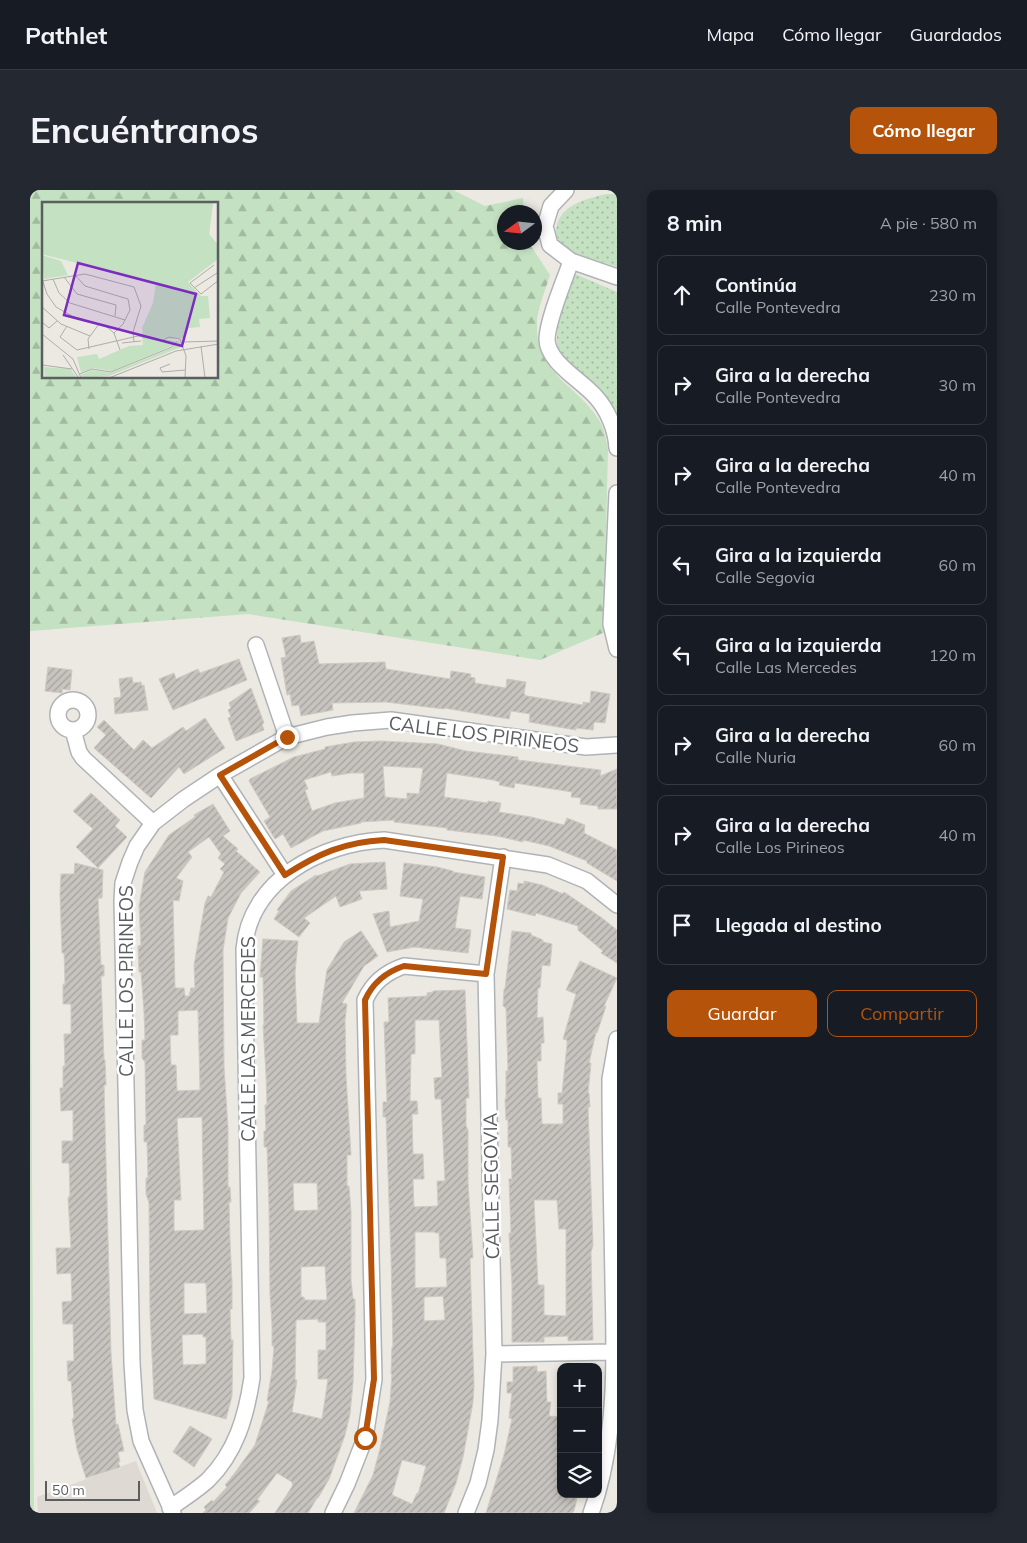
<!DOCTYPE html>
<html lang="es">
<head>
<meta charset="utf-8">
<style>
  :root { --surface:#171b24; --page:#242831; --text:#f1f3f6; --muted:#9ea1a6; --line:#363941; --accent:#b45309 }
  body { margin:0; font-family:Mulish,sans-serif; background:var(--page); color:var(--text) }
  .controls { position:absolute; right:15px; bottom:15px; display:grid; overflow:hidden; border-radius:10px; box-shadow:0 2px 8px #0003 }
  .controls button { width:45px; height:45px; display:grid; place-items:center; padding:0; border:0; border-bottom:1px solid var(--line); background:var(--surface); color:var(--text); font:25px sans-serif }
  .compass { position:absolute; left:467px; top:15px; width:45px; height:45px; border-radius:50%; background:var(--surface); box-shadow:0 2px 8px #0003; rotate:255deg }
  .scale { position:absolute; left:15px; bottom:12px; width:95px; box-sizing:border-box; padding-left:5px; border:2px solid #5a5e61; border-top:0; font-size:14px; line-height:18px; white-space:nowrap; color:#5a5e61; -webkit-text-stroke:4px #fff; paint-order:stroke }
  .stop { position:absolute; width:15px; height:15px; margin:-11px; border:4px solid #b45309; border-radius:50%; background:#fff }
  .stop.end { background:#b45309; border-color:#fff; box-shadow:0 1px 5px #0008 }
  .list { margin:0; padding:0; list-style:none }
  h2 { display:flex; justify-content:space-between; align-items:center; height:65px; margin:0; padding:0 20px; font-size:21px }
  h2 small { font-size:16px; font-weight:400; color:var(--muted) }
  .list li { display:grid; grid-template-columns:32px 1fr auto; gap:15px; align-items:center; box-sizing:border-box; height:80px; margin:0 10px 10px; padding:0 10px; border:1px solid var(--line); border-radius:10px }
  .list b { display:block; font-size:19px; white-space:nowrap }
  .list p { margin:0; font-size:16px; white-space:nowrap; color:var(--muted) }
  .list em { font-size:16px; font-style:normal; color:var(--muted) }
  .actions { display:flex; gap:10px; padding:15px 20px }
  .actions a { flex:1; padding:11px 0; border:1px solid var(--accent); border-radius:10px; text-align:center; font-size:18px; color:var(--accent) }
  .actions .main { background:var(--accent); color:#fff }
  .icon { flex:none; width:28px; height:28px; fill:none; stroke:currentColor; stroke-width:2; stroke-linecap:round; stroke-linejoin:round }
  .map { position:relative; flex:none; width:587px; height:1323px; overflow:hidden; border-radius:10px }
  header { display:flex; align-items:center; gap:30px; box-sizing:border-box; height:70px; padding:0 25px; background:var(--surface); border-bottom:1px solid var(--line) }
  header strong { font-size:24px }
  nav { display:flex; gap:28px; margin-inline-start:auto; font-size:18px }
  .intro { display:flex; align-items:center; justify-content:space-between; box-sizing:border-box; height:120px; padding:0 30px }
  h1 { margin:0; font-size:35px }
  .button { padding:12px 22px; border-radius:10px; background:var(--accent); color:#fff; font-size:18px; font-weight:700 }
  main { display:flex; gap:30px; padding:0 30px }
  aside { flex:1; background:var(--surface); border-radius:10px; box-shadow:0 2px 8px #0003 }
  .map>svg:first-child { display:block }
  .education { fill:#dedad3 }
  .grass { fill:url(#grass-dots) }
  .forest { fill:url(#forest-firs); fill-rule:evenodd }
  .green { fill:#c4e1c1 }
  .building { fill:url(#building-hatch); stroke:#cfcac1; fill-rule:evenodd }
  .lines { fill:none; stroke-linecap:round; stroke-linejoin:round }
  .minor-casing { stroke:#b0b3b6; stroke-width:18 }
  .minor { stroke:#fff; stroke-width:15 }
  .route { stroke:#b45309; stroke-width:6 }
  .labels { text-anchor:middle; stroke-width:5; stroke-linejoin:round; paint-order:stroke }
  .street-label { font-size:19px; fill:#5a5e61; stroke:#fff }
  .inset-road { fill:none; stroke:#adadaa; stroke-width:1 }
  .view { fill:#7b2cbf; fill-opacity:0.15; stroke:#7b2cbf; stroke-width:2.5 }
  .inset-edge { fill:none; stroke:#5a5e61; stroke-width:2.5 }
</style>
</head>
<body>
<header>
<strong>Pathlet</strong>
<nav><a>Mapa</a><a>Cómo llegar</a><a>Guardados</a></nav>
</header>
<div class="intro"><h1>Encuéntranos</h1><a class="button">Cómo llegar</a></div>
<main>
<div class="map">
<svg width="587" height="1323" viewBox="0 0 587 1323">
  <defs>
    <pattern id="grass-dots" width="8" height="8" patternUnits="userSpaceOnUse" patternTransform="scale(1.25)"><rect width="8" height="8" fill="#c4e1c1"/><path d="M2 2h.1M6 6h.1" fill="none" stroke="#a2baa0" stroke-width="1.8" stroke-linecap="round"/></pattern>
    <pattern id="forest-firs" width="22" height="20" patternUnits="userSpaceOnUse" patternTransform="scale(1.25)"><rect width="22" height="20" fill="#c4e1c1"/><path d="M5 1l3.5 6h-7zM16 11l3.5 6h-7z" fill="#a2baa0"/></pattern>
    <pattern id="building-hatch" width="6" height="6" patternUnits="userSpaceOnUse" patternTransform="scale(1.25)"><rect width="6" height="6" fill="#c7c3bf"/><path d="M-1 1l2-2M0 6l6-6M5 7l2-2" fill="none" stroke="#a5a29f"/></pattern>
  </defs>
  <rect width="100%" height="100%" fill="#ebe9e2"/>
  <path class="education" d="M106,1271l21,52h-119l-1,-16z"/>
  <path class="grass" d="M576,4h11v73c-15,-5 -38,-11 -51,-18 -5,-3 -9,-11 -10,-16 0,-27 29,-34 50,-39z
    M543,83l44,19v129l-59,-69c-5,-28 7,-53 15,-79z"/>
  <path class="forest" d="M0,0h423l32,16 38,-8 1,14h-20v30l25,1 21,32c-4,13 -13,36 -13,48 -2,52 39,60 62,97 5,8 7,19 9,29l-4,163 1,20 -65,28 -292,-46 -218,17zM14,14h174v174h-174z"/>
  <path class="green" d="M0,646l4,677h-4z"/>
  <path class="building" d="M270,445l1,8 13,-2 5,23 66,-2 1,7 64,10 1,-8 20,3 -1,3 5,1v5l31,5 1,-9 19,3 -2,12 3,2 56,9v-3l7,1 1,-12 19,3 -5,29 -11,-1 -1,8 -17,-2v2l-47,-8 1,-8 -19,-3 -2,8 -65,-11v1l-58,-7 -54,1 1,7 -32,6 -2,-11 -7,1 -2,-12 -3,1 -6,-37 5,-1 -4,-19z
    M209,469l8,21 -74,30 -14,-31 15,-6 2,6 22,-10 2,4z
    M18,477l24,3 -2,20 -8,-1v4l-17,-2z
    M102,487l1,6 8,-1 1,4 2,-1 4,25 -33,4 -1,-16 7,-1 -2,-18z
    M221,498l13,35 -2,1 2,6 -28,11 -8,-23 3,-1 -3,-7 3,-2 -2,-5z
    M175,528l20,30 -41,26 -5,-7 -28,31 -57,-50 12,-13 -9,-8 7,-7 30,30 9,-10 9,8 31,-21 3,4z
    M351,551l57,3 28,7 52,6v3l83,10 -1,6 17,-7v40h-19v-3l-18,-2 1,-6 -10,-1 1,-5 -57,-9 -1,5 -15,-3 1,-3 -7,-2 -46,-7 -3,24 44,6v-2l13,2 -2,9 32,5 33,8 3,-7 18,7 -1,8 33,17v31l-30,-18v-2l-38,-15 -26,-6v2l-26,-6 -50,-6v-2l-53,-6v-2l-33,2v1l-38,8 -32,17 -8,-14 -8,5 -11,-18 6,-4 -21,-36 1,-2 44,-22 31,-8v-2l29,-5zM353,576l40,2 -4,26 -12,-1v6l-22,-2zM301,582l1,4 19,-3h13v25l-29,5 -23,8 -7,-21 3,-1 -4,-9z
    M61,603l29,27 -5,6 12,11 -29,31 -22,-21 17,-18 -20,-18z
    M183,614l17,27 -7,5 15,13 -2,2 24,21 -19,21 -13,25 -5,32 1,117 4,61v59h2l1,15h-2l1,39 2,41v27h-2l1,31h2l-1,56 -6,23 -72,-20 -4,-87 -1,-109 -3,-9v-16h2l-1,-36h-3v-17h2l-1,-63 -3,-4v-18h3l-1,-28 -3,-40h-2l-1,-26 3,-1 -2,-39 6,-34 24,-37 26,-18 -1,-2zM179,647l12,17 -3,4 7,6 -5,5 4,3 -13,25 -3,-1 -3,7 -11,62 1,23h-4l-2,8h-4l-1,-8h-9l-2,-88 6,1 4,-20 -7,-3 16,-21 -4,-5zM168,820l2,80 -23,1 -1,-26h-5l-1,-30h8v-24zM172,927l2,113 -30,1v-31h7l-4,-82zM154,1093h22l1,30 -23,1zM173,1144v3h3v27l-23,1 -1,-30z
    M355,672l2,27 -28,2 3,8 -22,8 -4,-11 -32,22 6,5 -11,14 -25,-18 5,-8 -2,-1 14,-19 25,-16 1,1 33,-12z
    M45,673l28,7 -1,28h-4l3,67h3v11h-3l3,84h1l1,25h-2l7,268 5,72 2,-1 6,27 -6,1 2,10h-2l2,5 -34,11 -9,-29 -5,-30 2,-1 -3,-37h-3l-1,-20h7l-1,-37h-10l-1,-22 10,-1 -1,-28 -14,1 -1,-26h15l-3,-50 2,-3 -1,-32h-7v-22h11v-31l-12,1 -1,-23h3v-22h2l-1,-32h7v-30h-8v-20h2l-1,-31h-2l-2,-59 1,-20h13z
    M374,673l33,4 16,4v1l32,5 -3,22 -22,-3 -5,32 16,2 -3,23 -54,-6 -27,5 -14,-38 16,-3 1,16 29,-6 4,-22 -23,-3z
    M494,691l18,4 21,9 1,-2 38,26 15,12v33l-16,-10 2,-2 -25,-21v-4l-42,-13 -1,3 -28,-7 3,-19 7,1 1,-8 6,1z
    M331,741l17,25 -14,10 -22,37 5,1 -2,16 1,56 5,79h-4v31h2l2,26v68l2,19h2v16l-2,68 -3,31 -5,21 -16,44 -11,19h-1l-9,15h-33l18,-28 -1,-1v-2l-15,-9 -20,27 3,1 -11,12h-46l3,-3 -2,-3 8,-7 1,2 14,-15 -2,-2 9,-11 21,-29 14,-44h-2l5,-30 2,-25h-2v-21l-2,-31 -1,-87 -2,-60h-3v-16h2l-1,-26h2l-1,-30 -3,-50h1l-1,-48h-3l3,-38 35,2 -3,32 2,50h22l8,-53 17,-28zM263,993h24l1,27 -24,1zM295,1076l2,34h-22l-1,-3h-3v-30zM288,1129v3h8v28h-8v29h10l-6,40 -30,-7 5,-32h-2l1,-60z
    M482,741l19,2v2l12,5v2l9,2 -2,22 -8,-1 -2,23h-2l-1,30 6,-1 1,26h-3v18h-4l1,37h3l1,26h21v-20h-5v-11h4l5,-48v-5l-4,-1 13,-45 -10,-4 14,-29 37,17 -13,28h2l-9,27 -1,-1 -7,31h2l-3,30h1l1,14h-2l5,138 -2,7 2,88 -25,1v-5l-24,1v5h-32v-57l-3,-52h2l-2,-54h3l-1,-32h-3v-27h-2l-1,-21h1v-28h2l-2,-63 -3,-2 1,-17h1zM504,1010h23l2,29h7v87l-22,-1v-30h-6z
    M435,800l4,108h-3v28l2,4v53l5,75h-3l4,128 -1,16 -10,55 -7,26 -12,30h-90l19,-38 7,-26 10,-47 2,-28h-1l1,-27h1l-2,-90 -5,-140h-3v-15h4l-3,-80h5l-1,-24 39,-2v-3l6,-1v-1zM385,830h24l3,57 -8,1 1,21h6l4,82h-8l1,25 -24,1 -1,-28h11l-1,-25h-10l-1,-40h6l-1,-13h-7l1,-47h4zM385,1042h20v1h4l1,25h6l1,29 -32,1zM413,1106l2,24 -21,1v-24zM372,1270l24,6 -8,28 -1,-1 -5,11 -20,-9z
    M507,1176v6l9,-1 1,31h4l-2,14 12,1v77h17l-4,17 -2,2h-86l18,-58 8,-36 -3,-1 3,-25h-5v-11h6v-15z
    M160,1236l22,13 -18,28 -21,-15z"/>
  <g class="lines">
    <defs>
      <path id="minor" d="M536,0l-15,16 -6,20 5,19 21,16 46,16
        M541,71c-7,21 -23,57 -24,78 0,23 34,41 48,57 13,14 21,34 22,52
        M587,303l-6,131 6,25
        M226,455l31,92
        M28 525a15 15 0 1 1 30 0a15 15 0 1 1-30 0Z
        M43,540l6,22 4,6 70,65
        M190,585l65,100
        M464,1164l120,-2
        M140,1318c13,-9 27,-18 38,-28 28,-28 38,-63 44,-102l-8,-429c6,-69 77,-106 140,-109l164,25 39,16 30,24
        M143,1323l-32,-72 -6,-31 -3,-47 -10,-462 1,-18 7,-21 7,-16 16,-23 31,-24 36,-24 67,-38 40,-10 26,-4 38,-3 195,27 31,-2
        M303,1323l14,-29 18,-46 9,-59 -9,-379c8,-18 21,-28 39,-34l82,8
        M436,1323l12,-30 8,-33 4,-30 4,-66 -8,-380 17,-117
        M561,1323c26,-71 24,-155 22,-229 -1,-68 -3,-137 -3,-205l7,-40"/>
    </defs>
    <use href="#minor" class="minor-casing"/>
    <use href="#minor" class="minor"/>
  </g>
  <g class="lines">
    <path class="route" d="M257,547l-67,38 65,100c33,-21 59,-33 99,-35l119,17 -17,117 -82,-8c-18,6 -31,16 -39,34l9,379 -9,59"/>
  </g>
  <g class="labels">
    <g class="street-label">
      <text transform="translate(454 544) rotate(7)" y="7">CALLE LOS PIRINEOS</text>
      <text transform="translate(96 791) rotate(-90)" y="7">CALLE LOS PIRINEOS</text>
      <text transform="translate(218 849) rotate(-90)" y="7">CALLE LAS MERCEDES</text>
      <text transform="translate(461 996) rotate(-91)" y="7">CALLE SEGOVIA</text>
    </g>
  </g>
  <g transform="translate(12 12)">
    <rect width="176" height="176" fill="#ebe9e2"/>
    <path d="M100,134l34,5 -4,5 -60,25 -19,-3 -12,5 -4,-16 20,-3 2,5 30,-13 14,-1zM137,138l2,7 -72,29 -27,2 -1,-3 11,-5 19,3 61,-25zM2,165l26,2 7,9h-32z" fill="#c4e1c1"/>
    <path d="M0,1h171l-4,31 9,11v14l-30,23 13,14h7l2,22 -11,1 1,8 -11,1 -6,10 -23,2 -17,-5 -1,-7 11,-25 3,-20 -114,-29z" fill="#c4e1c1"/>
    <path d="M0,1h171l-4,31 9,11v14l-41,28 -135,-33zM0,53l19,6 7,14 -24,4z" fill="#c4e1c1"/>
    <path class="inset-road" d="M172,63l-24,18 11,11 18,-14M33,73l10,11 43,13 2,11 -7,14 -9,9M22,75l13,17 39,11 -1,11M0,77l5,15 9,13 16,9 35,11 7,6 6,17M11,77l6,14 11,10 55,17M0,79l43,-7 49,13 7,19 -8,26 1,10M152,86l23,-15M0,105l19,17 29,12M0,120l7,6 8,-7M25,124l-7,11 17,13 61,-14 23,5 8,-4 11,2 6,17 -1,22M0,132l31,25 8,19M141,140l36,-1M80,141l19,-2M159,144l4,32M47,147l-1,-10 11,-15M21,153l15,22M128,162l-10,4 2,4 23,-2M0,163l30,4M38,172l12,-5 19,3 61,-25 5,-6M67,176l67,-27 43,-7"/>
    <path class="view" d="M36,61l118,31 -14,52 -118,-31z"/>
    <rect width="176" height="176" class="inset-edge"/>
  </g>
</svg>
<div class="controls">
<button>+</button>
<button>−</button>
<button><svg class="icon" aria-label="layers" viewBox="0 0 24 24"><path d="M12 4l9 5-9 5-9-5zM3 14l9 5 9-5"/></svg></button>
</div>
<svg class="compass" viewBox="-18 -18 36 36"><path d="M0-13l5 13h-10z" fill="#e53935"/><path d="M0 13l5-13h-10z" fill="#9ea1a6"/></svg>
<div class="scale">50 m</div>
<div class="stop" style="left:335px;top:1248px"></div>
<div class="stop end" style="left:257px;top:547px"></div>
</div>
<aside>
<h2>8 min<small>A pie · 580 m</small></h2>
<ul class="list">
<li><svg class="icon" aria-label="ahead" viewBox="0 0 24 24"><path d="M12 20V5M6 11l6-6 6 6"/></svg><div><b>Continúa</b><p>Calle Pontevedra</p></div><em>230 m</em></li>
<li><svg class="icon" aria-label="right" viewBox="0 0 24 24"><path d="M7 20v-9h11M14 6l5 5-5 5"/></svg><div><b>Gira a la derecha</b><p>Calle Pontevedra</p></div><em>30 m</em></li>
<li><svg class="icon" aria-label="right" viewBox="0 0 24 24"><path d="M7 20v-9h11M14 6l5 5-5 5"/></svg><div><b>Gira a la derecha</b><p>Calle Pontevedra</p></div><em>40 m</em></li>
<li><svg class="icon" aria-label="left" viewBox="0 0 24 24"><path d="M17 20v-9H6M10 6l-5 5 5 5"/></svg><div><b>Gira a la izquierda</b><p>Calle Segovia</p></div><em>60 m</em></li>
<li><svg class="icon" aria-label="left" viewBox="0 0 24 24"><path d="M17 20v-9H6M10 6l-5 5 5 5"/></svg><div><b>Gira a la izquierda</b><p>Calle Las Mercedes</p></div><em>120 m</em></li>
<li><svg class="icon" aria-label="right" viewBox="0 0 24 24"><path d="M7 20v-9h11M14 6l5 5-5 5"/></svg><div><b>Gira a la derecha</b><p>Calle Nuria</p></div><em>60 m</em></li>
<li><svg class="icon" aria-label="right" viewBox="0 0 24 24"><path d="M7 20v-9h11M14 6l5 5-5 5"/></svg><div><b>Gira a la derecha</b><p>Calle Los Pirineos</p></div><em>40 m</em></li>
<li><svg class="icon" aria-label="arrive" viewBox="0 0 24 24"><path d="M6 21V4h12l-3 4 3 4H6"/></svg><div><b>Llegada al destino</b></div></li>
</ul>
<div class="actions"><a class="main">Guardar</a><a>Compartir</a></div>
</aside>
</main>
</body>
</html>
